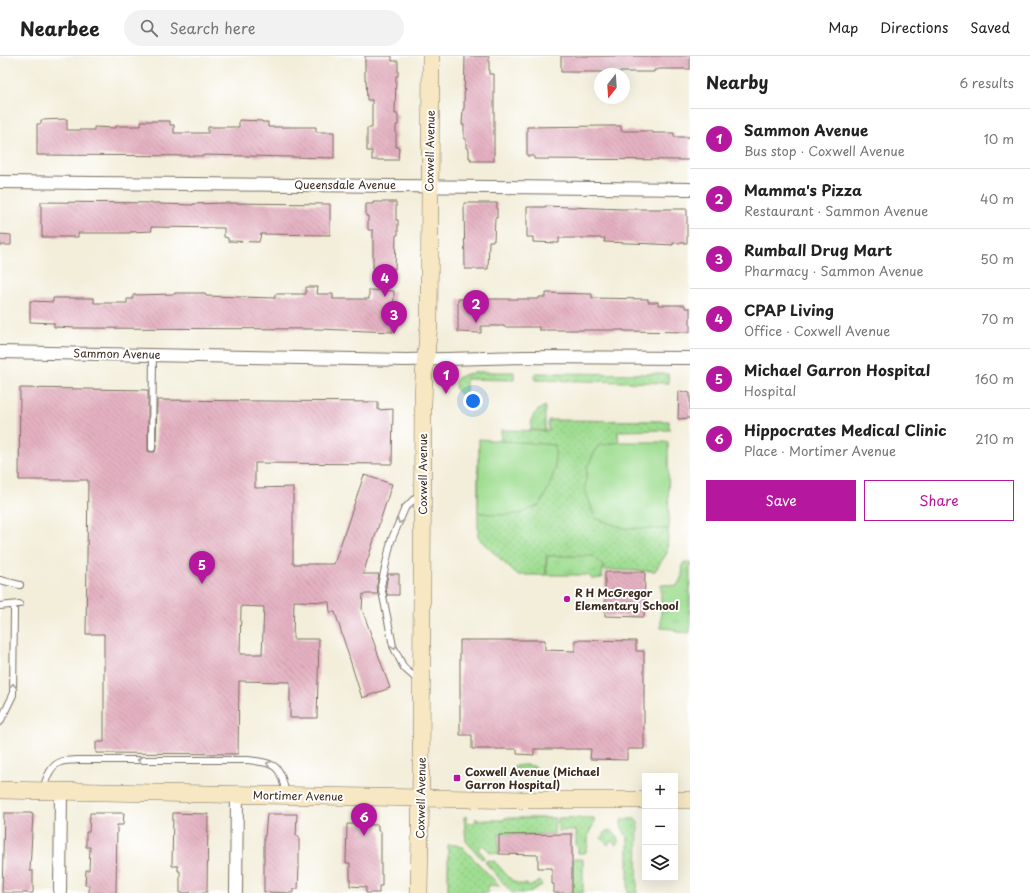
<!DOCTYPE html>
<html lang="en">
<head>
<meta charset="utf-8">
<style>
  :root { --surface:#fff; --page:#f2f2f2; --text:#222; --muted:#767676; --line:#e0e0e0; --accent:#b5179e }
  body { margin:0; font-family:"Playpen Sans",sans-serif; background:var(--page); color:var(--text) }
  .controls { position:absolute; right:12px; bottom:12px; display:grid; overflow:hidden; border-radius:0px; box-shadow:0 4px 16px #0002 }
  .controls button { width:36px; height:36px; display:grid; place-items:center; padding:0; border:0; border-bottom:1px solid var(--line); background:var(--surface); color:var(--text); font:20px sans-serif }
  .compass { position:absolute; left:594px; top:12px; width:36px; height:36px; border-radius:50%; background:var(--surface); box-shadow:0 4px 16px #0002; rotate:197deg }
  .you { position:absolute; left:473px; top:345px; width:14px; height:14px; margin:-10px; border:3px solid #fff; border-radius:50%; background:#1a73e8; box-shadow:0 0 0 6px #1a73e833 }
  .badge { display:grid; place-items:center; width:26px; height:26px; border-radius:50%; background:var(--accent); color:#fff; font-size:13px; font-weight:700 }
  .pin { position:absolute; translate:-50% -33px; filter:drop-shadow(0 1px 2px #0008) }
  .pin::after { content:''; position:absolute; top:21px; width:14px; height:12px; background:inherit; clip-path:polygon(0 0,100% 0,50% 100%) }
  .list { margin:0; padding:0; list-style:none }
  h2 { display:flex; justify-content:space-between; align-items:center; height:52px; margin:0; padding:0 16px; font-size:17px }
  h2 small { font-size:13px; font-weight:400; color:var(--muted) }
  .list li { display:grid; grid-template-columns:26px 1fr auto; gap:12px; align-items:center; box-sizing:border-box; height:60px; padding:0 16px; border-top:1px solid var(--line) }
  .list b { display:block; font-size:15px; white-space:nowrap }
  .list p { margin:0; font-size:13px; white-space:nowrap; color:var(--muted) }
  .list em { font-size:13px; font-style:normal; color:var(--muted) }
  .actions { display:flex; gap:8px; padding:12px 16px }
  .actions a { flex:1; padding:9px 0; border:1px solid var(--accent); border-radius:0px; text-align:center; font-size:14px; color:var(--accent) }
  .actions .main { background:var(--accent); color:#fff }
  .icon { flex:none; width:22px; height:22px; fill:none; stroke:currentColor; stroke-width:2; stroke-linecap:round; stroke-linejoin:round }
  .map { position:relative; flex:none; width:690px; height:837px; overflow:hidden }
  header { display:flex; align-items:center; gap:24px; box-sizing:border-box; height:56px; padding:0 20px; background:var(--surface); border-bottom:1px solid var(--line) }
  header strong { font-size:19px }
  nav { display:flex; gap:22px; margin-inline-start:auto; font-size:14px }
  .search { width:280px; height:36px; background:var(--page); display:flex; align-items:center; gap:10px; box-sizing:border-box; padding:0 14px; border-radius:22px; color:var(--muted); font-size:15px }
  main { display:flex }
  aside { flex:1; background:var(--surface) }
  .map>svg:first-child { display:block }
  .grass { fill:url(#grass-dots); stroke:#6d8458 }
  .park { fill:url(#park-tufts); stroke:#6d8458 }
  .garden { fill:url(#garden-furrows); stroke:#6d8458 }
  .pitch { fill:#9fdd91; stroke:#6d8458 }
  .building { fill:url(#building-back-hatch); fill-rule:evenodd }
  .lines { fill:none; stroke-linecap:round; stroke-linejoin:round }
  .lane-casing { stroke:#7b6f60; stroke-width:8 }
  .street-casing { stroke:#7b6f60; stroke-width:14 }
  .secondary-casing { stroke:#7b6f60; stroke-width:18 }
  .lane { stroke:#fff; stroke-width:6 }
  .street { stroke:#fff; stroke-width:12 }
  .secondary { stroke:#f7e8c3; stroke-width:17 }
  .oneway { stroke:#a79f9a }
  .poi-dot { fill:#b5179e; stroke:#fff; stroke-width:1.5 }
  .labels { text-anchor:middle; stroke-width:4; stroke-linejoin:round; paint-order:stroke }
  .street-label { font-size:11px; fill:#3b2a1e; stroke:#fff }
  .poi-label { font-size:11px; font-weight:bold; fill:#3b2a1e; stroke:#fff; text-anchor:start }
</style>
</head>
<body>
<header>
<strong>Nearbee</strong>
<div class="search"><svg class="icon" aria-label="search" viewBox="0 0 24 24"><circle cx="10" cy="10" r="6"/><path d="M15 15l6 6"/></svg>Search here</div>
<nav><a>Map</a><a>Directions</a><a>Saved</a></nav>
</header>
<main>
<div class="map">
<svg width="690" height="837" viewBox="0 0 690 837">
  <defs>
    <pattern id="grass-dots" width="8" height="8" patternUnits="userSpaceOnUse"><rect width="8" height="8" fill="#9fdd91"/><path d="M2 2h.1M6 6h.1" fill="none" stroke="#8abe7d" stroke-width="1.8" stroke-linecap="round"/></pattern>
    <pattern id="park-tufts" width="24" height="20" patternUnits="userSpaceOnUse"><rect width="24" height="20" fill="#9fdd91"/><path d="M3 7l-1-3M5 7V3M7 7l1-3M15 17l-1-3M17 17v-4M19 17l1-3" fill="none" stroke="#8abe7d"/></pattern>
    <pattern id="garden-furrows" width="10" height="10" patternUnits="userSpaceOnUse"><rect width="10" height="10" fill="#9fdd91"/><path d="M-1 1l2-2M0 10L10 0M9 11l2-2" fill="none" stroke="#8abe7d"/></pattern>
    <pattern id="building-back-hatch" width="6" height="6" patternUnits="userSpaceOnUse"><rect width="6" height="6" fill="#e4b1c1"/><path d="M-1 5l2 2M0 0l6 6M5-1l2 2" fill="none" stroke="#c498a5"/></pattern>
  </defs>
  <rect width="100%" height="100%" fill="#fff"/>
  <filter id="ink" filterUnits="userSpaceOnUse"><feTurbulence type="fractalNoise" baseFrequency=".025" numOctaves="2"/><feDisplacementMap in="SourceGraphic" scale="8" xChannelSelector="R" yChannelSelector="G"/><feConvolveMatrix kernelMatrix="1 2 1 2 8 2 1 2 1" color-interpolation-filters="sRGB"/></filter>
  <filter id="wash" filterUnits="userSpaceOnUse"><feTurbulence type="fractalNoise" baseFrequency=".012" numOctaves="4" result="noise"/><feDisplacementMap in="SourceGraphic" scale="16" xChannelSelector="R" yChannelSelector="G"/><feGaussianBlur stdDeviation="0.9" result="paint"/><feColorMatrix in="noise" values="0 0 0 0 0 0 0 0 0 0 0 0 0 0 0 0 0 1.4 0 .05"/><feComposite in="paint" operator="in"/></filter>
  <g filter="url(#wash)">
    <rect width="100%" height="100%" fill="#f3eeda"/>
    <path class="grass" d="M476,316h38v8l-48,-1v17c-7,0 -15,-10 -9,-17 5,-5 13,-5 19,-7z
      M536,317l132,1 1,9 -134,-3 -1,-3z
      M548,364l121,1v9l-51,1 4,63 47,28 -2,31 -12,18 -52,-1v-4l-57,-10v19h-29l-39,-37v-80l23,-10v-18l47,1z
      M524,709c10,1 13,0 17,10l-33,-1c3,-8 7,-8 16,-9z
      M464,761h3l1,6h7l1,-5 1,2h27l1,-2h50l-1,16 -55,1v19l-9,-2 -7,-7 -5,4 7,8 -3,2 -16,-18z
      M558,762h36c1,7 -3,9 -5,15 -2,8 1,11 -4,20h-7v-6l-2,-1v-15h-18z
      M622,763h14l2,4 -1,70h-9v-55l-6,-10 -1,-5z
      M609,774l7,4 3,10 -3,1 -5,-4 -3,4 -7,-7 4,-6z
      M448,789h8l6,2 38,39 -12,-1v8h-40z
      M572,803h11v34h-11z
      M488,804l6,1c9,8 18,26 33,23l2,3 11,-6 2,4 -11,6v2h-19l-27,-31z"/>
    <path class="park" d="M547,500h46l10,10 -1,12 -10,1 -4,-4h-42z
      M683,507h7v70l-12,-1 -5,-3 -12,-1v-44l16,2 5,-10z"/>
    <path class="garden" d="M545,350v25l-14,-1c0,-13 2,-18 14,-24z"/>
    <path class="pitch" d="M479,383l76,6v24l-6,18 -9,18 -20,9 -23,1 -19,-3z
      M619,386h49l1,87 -46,-1 -28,-10 -10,-29 2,-22 11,-21z"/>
    <g id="blocks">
      <path class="building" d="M365,0h27v5h6v15h-2l-1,38h3v11h-2v22h3l-1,13h-26v-9h-5v-23h5v-28h-5l-1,-20h-1z
        M465,0h24v18h5v87h-24l1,-3h-2v-9l-3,-1v-9h-2v-14h-2l1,-16h1z
        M561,0h129v13h-33v1h-3v2h-93z
        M67,63v11h27v-3l22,1v-2h25v-5h29v4h4v8h34v-6h31v-7l23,1v1h6v5h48v5h18v26l-130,-3v1l-167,-1v-31h4v-4z
        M605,70h16v5h31l1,2h21v4h16v23l-156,-1v-3h-7v-29z
        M41,146l119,1v1l33,1v-1l31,-1 106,1v31l-69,-1 -2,8 -31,-1v-3l-4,-1v-9l-73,-1 1,4 -22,1v1h-52v4h-36v-12h-1z
        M373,146h23v18h2v15h-2l-1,34h-22v-39h-5v-14h-2v-12h7z
        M464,147h33v15h-2l-1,23h-5l-1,28h-23z
        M545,150l77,3h65v34h-14v2l-18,-1 -51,-2 1,-4h-46v5l-26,-1v-5h-6v-30h18z
        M0,178l11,1v10h-11z
        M306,231h12l-1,7h16v5h36v-9l25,1 -1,41 -75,-3 -243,-1 -21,-1v-4l-24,-1v-21l23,1v-4h41v5h33v-4h6v-4l42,-1v-1h30l1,3 69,2v-4h31z
        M546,237l46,1v4l56,1v3h10v3h27v3h5v24l-66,-1v-1h-85v-3h-35v-1h-23v7l-23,-1v-33h81v-2h7z
        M20,332l128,2v61l4,1h3l1,-4 1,-48 221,2v8l15,-1 -1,55 -137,-1v25l38,-1v77h41l30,-89 28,9 -29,90h16l-2,11 1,9h-15l-1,15 28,79 -28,10 -27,-86h-5l-1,-10 -35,-1 -1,38h26l-2,79h-27v-36l-51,-1 -1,73 -142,-1v-11h8v-108h-18l2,-154h-69zM241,550l23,1 -2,47h-22z
        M679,335l11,2v25l-12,1z
        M605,516h40l-1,45 -39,-1z
        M388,518h11v21h-12l-1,-9z
        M460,584h85v10l30,1v-11l61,1v10h8v98h-17v11l-37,-1 1,-10h-57v6l-17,-1v-5h-45v-14h-12z
        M4,757h27v1h2l-3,56v1h3v22h-31z
        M90,757h34l-1,12h-6l-1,68h-27v-8h-4l1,-15h3l1,-23h-4v-15h3z
        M173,757l35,1 -1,78 -27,1v-22h-2v-5h-6z
        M267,758h30l-1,22h3v31l-1,22h-5v4l-29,-1v-56h1z
        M347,768l31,1v6h3v43h1v12h-3v7h-13v-6l-16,-1v-23h-4z
        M572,778v59h-18v-9h-2v-16h-14v-13l-39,-1v-19z"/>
    </g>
  </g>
  <g filter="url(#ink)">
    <use href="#blocks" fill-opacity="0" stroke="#7b6f60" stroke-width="1"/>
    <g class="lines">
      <defs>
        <path id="lane" d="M152,392l1,-94
          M419,438l-14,14 -14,33 -10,45 12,60 11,22 15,13
          M0,524l20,5
          M0,550l19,-2
          M0,666l13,-27 1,-85
          M43,733c3,-9 7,-24 18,-27 5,-2 11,-1 16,-2h171c30,4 32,5 38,35"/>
        <path id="street" d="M0,126l690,7
          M0,296l406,8 120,-3 164,1
          M60,837l1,-101
          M236,837l1,-98"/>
        <path id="secondary" d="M0,734l525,10h120
          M675,744h15
          M419,837l2,-119 2,-371 1,-28 5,-50 2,-269"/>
      </defs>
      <use href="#lane" class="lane-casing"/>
      <use href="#street" class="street-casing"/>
      <use href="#secondary" class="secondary-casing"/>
      <use href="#lane" class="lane"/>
      <use href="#street" class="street"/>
      <use href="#secondary" class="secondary"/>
    </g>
    <defs><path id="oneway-chevron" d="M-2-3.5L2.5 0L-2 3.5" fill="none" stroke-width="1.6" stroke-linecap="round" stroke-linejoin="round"/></defs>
    <g class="oneway">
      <use href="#oneway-chevron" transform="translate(400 465) rotate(113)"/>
      <use href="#oneway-chevron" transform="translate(394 591) rotate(70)"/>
      <use href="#oneway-chevron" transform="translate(13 630) rotate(-89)"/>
      <use href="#oneway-chevron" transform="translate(140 704) rotate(-180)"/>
      <use href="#oneway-chevron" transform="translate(269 708) rotate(-159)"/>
    </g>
  </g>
  <g class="poi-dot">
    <circle cx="567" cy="543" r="4"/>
    <rect x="453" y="718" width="8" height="8" rx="2"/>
  </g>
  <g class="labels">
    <g class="street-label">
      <text transform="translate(430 95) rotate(-89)" y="4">Coxwell Avenue</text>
      <text x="345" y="133">Queensdale Avenue</text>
      <text transform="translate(117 298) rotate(1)" y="4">Sammon Avenue</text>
      <text transform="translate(423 418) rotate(-90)" y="4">Coxwell Avenue</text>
      <text transform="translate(298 740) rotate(1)" y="4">Mortimer Avenue</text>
      <text transform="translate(421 742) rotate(-89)" y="4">Coxwell Avenue</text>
    </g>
    <g class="poi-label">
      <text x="575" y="541">R H McGregor<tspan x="575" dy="13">Elementary School</tspan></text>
      <text x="465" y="720">Coxwell Avenue (Michael<tspan x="465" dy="13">Garron Hospital)</tspan></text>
    </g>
  </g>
</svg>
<div class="controls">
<button>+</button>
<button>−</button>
<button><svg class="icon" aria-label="layers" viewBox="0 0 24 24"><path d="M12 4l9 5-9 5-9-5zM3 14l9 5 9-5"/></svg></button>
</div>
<svg class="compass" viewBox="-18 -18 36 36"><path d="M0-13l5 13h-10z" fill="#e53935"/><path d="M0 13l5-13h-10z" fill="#767676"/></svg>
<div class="you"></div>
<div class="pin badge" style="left:446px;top:338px">1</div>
<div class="pin badge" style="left:476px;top:267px">2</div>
<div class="pin badge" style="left:394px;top:278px">3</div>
<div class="pin badge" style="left:385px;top:241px">4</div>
<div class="pin badge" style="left:202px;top:528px">5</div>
<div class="pin badge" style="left:364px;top:780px">6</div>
</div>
<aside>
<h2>Nearby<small>6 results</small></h2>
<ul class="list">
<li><span class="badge">1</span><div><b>Sammon Avenue</b><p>Bus stop · Coxwell Avenue</p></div><em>10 m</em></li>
<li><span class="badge">2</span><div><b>Mamma's Pizza</b><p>Restaurant · Sammon Avenue</p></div><em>40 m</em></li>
<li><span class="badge">3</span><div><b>Rumball Drug Mart</b><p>Pharmacy · Sammon Avenue</p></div><em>50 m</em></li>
<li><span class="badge">4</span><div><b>CPAP Living</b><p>Office · Coxwell Avenue</p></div><em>70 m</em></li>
<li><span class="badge">5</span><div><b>Michael Garron Hospital</b><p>Hospital</p></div><em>160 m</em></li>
<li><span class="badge">6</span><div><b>Hippocrates Medical Clinic</b><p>Place · Mortimer Avenue</p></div><em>210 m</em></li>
</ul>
<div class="actions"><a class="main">Save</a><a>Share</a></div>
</aside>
</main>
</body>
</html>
